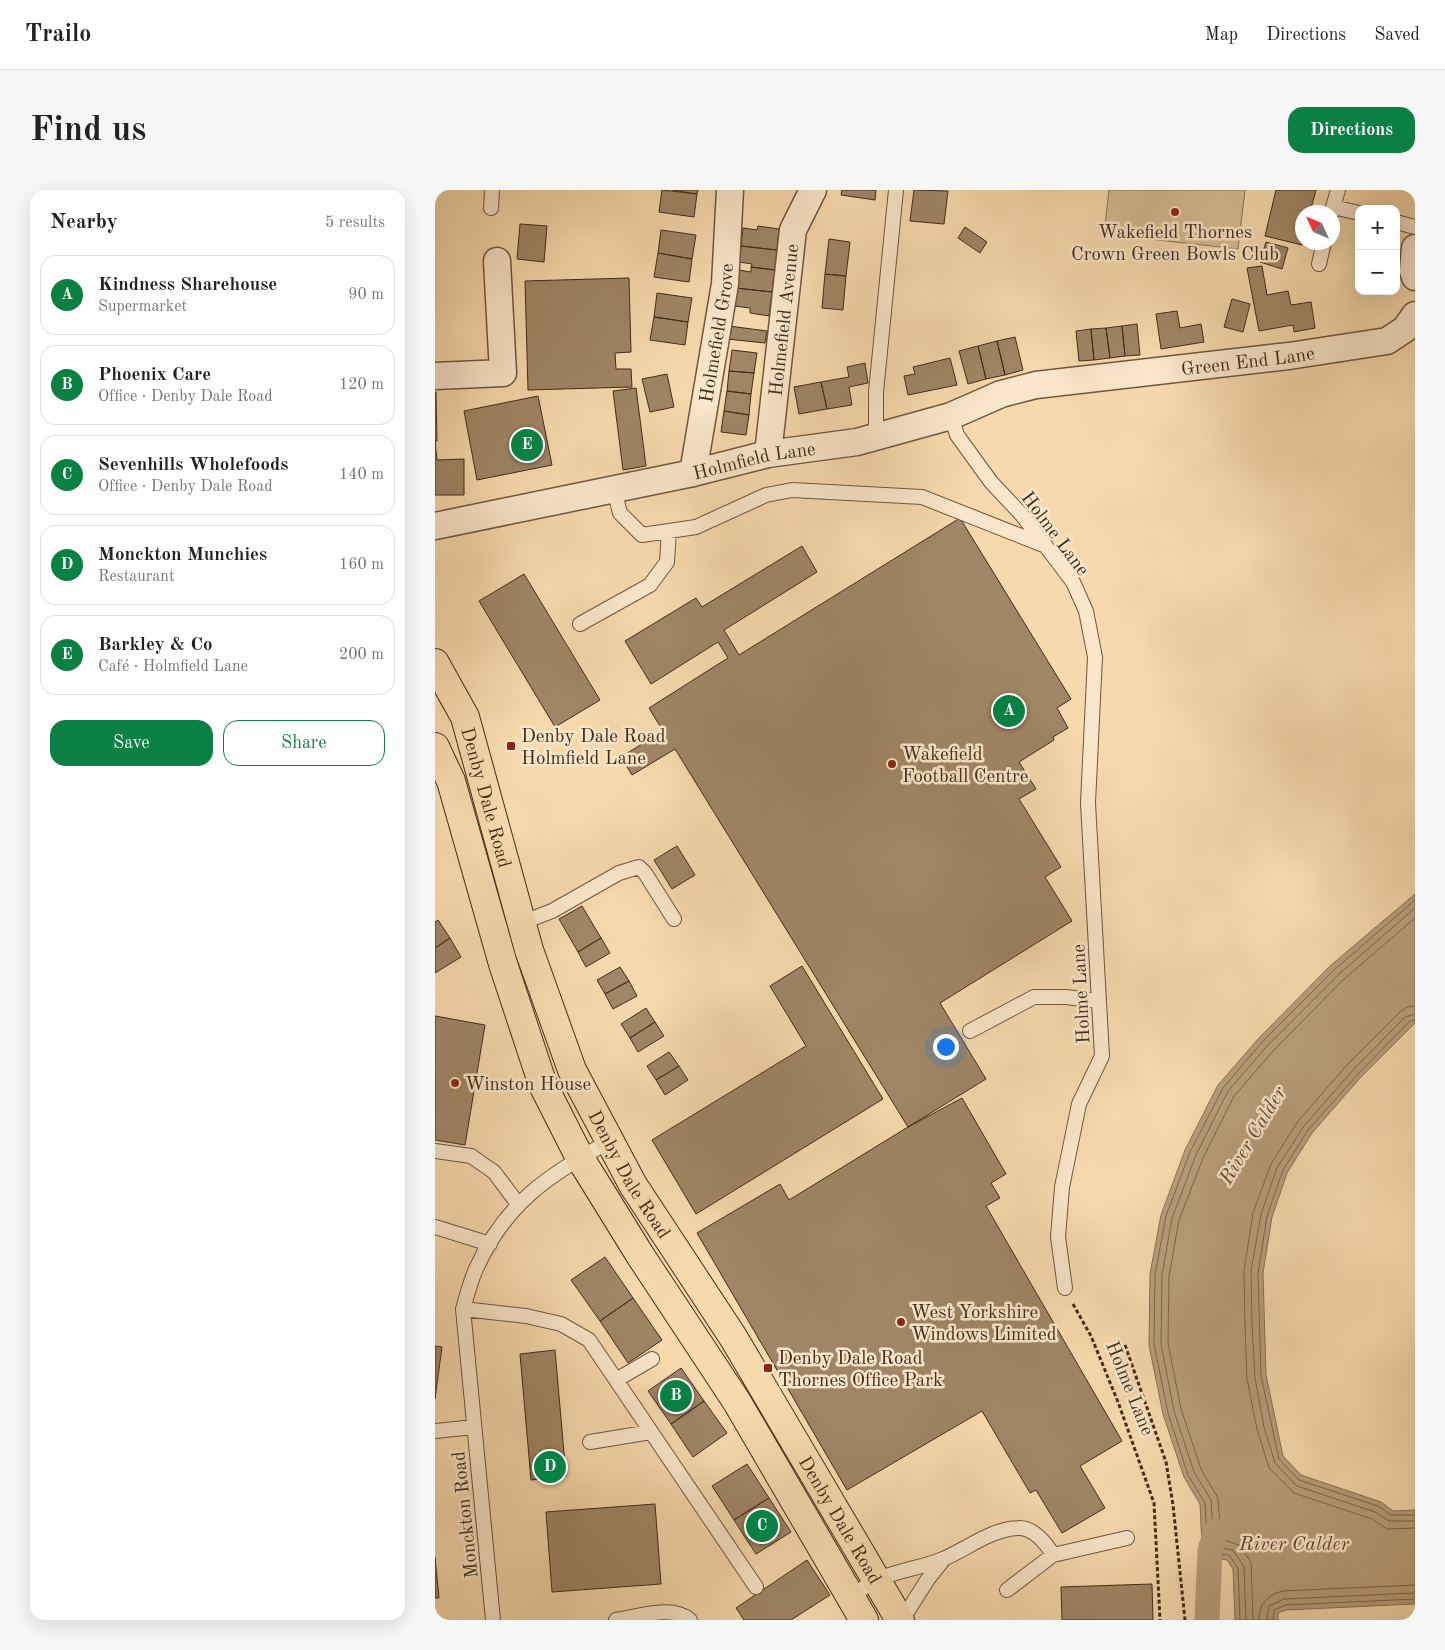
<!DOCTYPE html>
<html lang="en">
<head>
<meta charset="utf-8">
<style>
  :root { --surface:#fff; --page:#f6f6f6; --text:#222; --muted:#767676; --line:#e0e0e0; --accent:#0b8043 }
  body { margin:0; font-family:"Old Standard TT",serif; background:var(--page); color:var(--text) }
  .controls { position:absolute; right:15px; top:15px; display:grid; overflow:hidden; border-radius:10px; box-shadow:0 5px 20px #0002 }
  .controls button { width:45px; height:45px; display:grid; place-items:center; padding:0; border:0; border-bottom:1px solid var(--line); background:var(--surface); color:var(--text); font:25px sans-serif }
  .compass { position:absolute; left:860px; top:15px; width:45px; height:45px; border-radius:50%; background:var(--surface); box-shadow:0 5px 20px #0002; rotate:314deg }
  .you { position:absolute; left:510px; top:856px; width:18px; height:18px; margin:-12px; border:4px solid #fff; border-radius:50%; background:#1a73e8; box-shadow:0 0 0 8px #1a73e833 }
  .badge { display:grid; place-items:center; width:32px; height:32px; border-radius:50%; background:var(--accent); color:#fff; font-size:16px; font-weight:700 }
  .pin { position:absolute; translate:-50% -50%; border:2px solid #fff; box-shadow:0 1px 5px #0006 }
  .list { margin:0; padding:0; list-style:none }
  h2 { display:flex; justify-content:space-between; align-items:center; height:65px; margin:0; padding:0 20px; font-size:21px }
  h2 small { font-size:16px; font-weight:400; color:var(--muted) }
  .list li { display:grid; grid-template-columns:32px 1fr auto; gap:15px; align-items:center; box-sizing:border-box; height:80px; margin:0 10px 10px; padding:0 10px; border:1px solid var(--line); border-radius:15px }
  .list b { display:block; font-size:19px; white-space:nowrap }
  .list p { margin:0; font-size:16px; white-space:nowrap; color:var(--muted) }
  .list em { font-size:16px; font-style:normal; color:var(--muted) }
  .actions { display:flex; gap:10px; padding:15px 20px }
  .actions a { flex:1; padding:11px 0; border:1px solid var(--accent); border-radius:15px; text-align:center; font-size:18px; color:var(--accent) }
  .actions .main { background:var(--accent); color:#fff }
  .map { position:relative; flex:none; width:980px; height:1430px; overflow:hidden; border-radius:15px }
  header { display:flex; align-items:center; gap:30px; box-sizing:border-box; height:70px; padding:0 25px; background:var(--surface); border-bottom:1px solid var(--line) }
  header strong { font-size:24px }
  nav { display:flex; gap:28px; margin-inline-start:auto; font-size:18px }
  .intro { display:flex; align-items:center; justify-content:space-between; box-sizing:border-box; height:120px; padding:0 30px }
  h1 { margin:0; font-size:35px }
  .button { padding:12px 22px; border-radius:15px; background:var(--accent); color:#fff; font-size:18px; font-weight:700 }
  main { display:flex; gap:30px; padding:0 30px }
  aside { flex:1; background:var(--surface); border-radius:15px; box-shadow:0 5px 20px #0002 }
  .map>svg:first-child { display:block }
  .green { fill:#d8bc94; stroke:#8d7456 }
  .water { fill:#b99e7b; stroke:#897054 }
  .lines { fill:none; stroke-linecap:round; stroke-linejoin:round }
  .shore { stroke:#7e654a; stroke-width:1 }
  .canal { stroke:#b99e7b; stroke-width:25 }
  .building { fill:#a08666; stroke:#422c19 }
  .lane-casing { stroke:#6f573e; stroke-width:16 }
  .street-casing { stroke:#6f573e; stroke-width:29 }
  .primary-casing { stroke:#422c19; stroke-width:30 }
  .path { stroke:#422c19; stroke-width:3; stroke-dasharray:4 2.5; stroke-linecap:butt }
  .lane { stroke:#fae6ca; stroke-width:14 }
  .street { stroke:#fae6ca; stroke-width:26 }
  .primary { stroke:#f7d9ad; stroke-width:28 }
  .poi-dot { fill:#8f2418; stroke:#fae6ca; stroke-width:2 }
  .labels { text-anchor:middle; stroke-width:5; stroke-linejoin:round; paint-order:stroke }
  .poi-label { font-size:19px; fill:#422c19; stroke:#fae6ca; text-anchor:start }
  .street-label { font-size:19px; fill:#422c19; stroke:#fae6ca }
  .water-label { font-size:20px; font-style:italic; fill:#604832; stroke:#fae6ca }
</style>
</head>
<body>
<header>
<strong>Trailo</strong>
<nav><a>Map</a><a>Directions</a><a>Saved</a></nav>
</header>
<div class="intro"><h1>Find us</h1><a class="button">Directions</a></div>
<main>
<aside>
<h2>Nearby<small>5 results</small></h2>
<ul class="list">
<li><span class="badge">A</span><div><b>Kindness Sharehouse</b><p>Supermarket</p></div><em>90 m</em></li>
<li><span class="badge">B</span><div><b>Phoenix Care</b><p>Office · Denby Dale Road</p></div><em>120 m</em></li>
<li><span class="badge">C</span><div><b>Sevenhills Wholefoods</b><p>Office · Denby Dale Road</p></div><em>140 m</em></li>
<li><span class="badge">D</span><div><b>Monckton Munchies</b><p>Restaurant</p></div><em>160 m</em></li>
<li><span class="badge">E</span><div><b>Barkley &amp; Co</b><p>Café · Holmfield Lane</p></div><em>200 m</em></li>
</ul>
<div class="actions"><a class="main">Save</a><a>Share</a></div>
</aside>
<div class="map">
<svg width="980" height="1430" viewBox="0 0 980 1430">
  <rect width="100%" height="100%" fill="#f7d9ad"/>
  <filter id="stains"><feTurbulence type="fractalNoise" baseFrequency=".004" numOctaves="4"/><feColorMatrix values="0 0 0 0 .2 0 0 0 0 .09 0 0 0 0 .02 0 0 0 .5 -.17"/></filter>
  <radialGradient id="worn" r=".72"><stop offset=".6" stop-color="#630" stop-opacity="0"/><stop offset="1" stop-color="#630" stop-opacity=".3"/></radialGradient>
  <path class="green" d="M674,0h136l-7,59 -134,-15z"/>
  <path class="water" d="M980,704v129l-54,54 -49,56 -25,40 -15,44 -9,56 3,102 17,81 18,19 80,27 12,9 22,-1v94l-129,6 -8,3v7h-43l-2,-51 -6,-9 -7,-1 -5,4 -12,2 -3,-61 -16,-27 -21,-63 -14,-69 1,-71 11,-59 24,-65 33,-65 41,-47 71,-72z"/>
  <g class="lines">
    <path class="shore" d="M980,816l-8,1 -7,5 -52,52 -50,57 -27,43 -18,49 -9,57 1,57 2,52 10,50 12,39 25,25 78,26 15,10 28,-1
      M980,824l-10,3 -52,53 -49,56 -27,42 -16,46 -10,57 1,55 3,52 9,49 11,36 22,23 78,26 14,9h26
      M980,830l-5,1 -52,53 -50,56 -25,40 -16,46 -9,58 3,102 18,83 20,21 79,26 13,9h24
      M805,1430l-2,-52 -9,-13 -10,-1 -8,5 -3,-2 -3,-54 -17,-28 -20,-62 -14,-69 1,-69 11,-59 24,-64 33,-64 40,-47 71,-71 81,-70
      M811,1430l-2,-53 -11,-17 -19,-3 -3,-47 -17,-28 -20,-61 -13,-67 1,-69 10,-57 24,-63 32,-64 39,-45 71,-71 77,-67
      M818,1430l-2,-58 -12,-17 -18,-6 -3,-41 -17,-29 -20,-60 -13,-66 1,-67 10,-56 24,-62 31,-62 39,-45 70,-71 72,-62
      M824,1430c0,-17 8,-24 23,-29l133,-6
      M832,1430l2,-14 15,-7 131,-6
      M838,1430l1,-10 12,-5 129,-6"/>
    <path class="canal" d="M772,1430l3,-70 6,-19"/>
  </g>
  <path class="building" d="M227,0l35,4 -3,23 -35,-5z
    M237,0h26l-1,4z
    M407,0h34l-1,10 -34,-5z
    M479,0l34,1 -4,33 -34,-3z
    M841,0h40l-6,22h-7l-1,33 -37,-9z
    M85,34l27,2 -3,36 -27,-3z
    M323,36l21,3 -2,21 -36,-4 2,-18 14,2z
    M530,37l22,15 -7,11 -22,-15z
    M226,40l35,5 -4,24 -34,-6z
    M394,49l21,3 -4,34 -21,-2z
    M831,52l22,6 -6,21 -22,-7z
    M306,56l36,4 -2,20 -24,-3 1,-3 -13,-2z
    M223,63l34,6 -3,23 -35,-5z
    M827,76l5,29 21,-4 3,14 20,-3 4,26 -21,4 -1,-7 -34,6 -12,-63z
    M316,77l24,3 -3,22 -36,-4 3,-18 12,2z
    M390,84l21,2 -3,34 -21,-2z
    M194,88l2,74 -16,1 1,16h15l1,18 -104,3 -3,-109z
    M301,98l36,4 -3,24 -19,-3v-5l-16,-2z
    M222,103l35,5 -4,24 -34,-5z
    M797,109l18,5 -7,28 -19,-5z
    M742,121l3,17 21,-4 3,18 -43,7 -5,-35z
    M219,127l34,5 -3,23 -35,-5z
    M702,134l3,31 -15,1 -3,-30z
    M294,136l38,5 -2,12 -38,-4z
    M687,136l3,30 -15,2 -4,-30z
    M671,138l4,30 -16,2 -3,-31z
    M656,139l3,31 -15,1 -3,-30z
    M580,147l8,33 -18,5 -8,-34z
    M562,151l8,34 -19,4 -8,-33z
    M543,156l8,33 -18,5 -9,-33z
    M297,160l25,3 -3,20 -25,-2z
    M515,168l7,27 -49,10 -4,-19 11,-2 -2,-7z
    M430,173l3,20 -19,4 3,18 -25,4 -6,-27 28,-5 -2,-10z
    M294,181l25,2 -3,21 -24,-3z
    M232,184l7,33 -24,5 -8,-33z
    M386,192l6,27 -28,5 -5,-27z
    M201,198l10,78 -23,4 -10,-79z
    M292,201l24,3 -2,21 -25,-4z
    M0,202h1l1,49h-2z
    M103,206l14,69 -75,15 -13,-69z
    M289,221l25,4 -3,20 -25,-3z
    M0,251l2,19 27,-1v36h-29z
    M525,328l111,181 -14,9 11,20 -15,9 1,3 -35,22 17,27 -17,10 42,68 -16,10 27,44 -132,82 46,76 -78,48 -233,-378 -43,26 -11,-18 42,-26 -14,-23 79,-50 -10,-16 -67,42 -26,-43 71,-43 6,9 100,-61 15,26 -93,58 15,25z
    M89,384l76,126 -45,27 -76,-126z
    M242,656l18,29 -23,14 -18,-29z
    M147,716l19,32 -23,14 -19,-33z
    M3,730l12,18 -15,10v-26z
    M15,748l11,19 -26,16v-25z
    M166,748l9,15 -24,14 -8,-15z
    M367,776l81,133 -187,115 -44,-74 154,-94 -36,-60z
    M185,777l9,14 -24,13 -8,-14z
    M194,791l8,15 -24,13 -8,-15z
    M211,818l9,14 -25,16 -9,-14z
    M0,826l50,9 -20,120 -30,-5z
    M220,832l9,14 -26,16 -8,-14z
    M234,862l10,14 -23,14 -9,-14z
    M244,876l9,14 -23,15 -9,-15z
    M527,908l44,76 -15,9 9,15 -14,8 136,235 -42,25 25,42 -43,25 -26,-43 -6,3 -48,-82 -135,79 -150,-257 83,-49 9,16 119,-73z
    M170,1067l28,41 -33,23 -29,-41z
    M198,1108l29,42 -34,23 -28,-42z
    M0,1156l7,1 -7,52z
    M120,1160l11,126 -35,4 -11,-126z
    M246,1178l23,33 -33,23 -23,-33z
    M269,1211l23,32 -34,24 -22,-33z
    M312,1274l22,34 -35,22 -22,-34z
    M334,1308l22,34 -35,22 -22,-34z
    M220,1314l6,80 -109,8 -6,-80z
    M0,1367l4,41h-4z
    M372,1370l23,35 -39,25h-47l-8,-12z
    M717,1394l1,36h-91l-1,-33z"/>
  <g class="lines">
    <defs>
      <path id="lane" d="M898,17l5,-17
        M56,18l1,-18
        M897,22l1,-5 26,6
        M961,32l19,5
        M884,74l5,-22
        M516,226l6,19 34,47 31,33 51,67 13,29 9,46 -7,146 14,253 -23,48 -17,83 -4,50 7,51
        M441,247v-45l20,-202
        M179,299l6,24 22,22 54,-8 70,-32 26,-5 130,7 124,49
        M145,434l70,-39 17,-23 2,-31
        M86,733l31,-12 67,-38 20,-6 6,6 29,46
        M535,841l64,-34h32l32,4
        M0,961l36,5 23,16 24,32
        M0,1037l55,17
        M28,1119l63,7 35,8 28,16 167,247
        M181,1190l36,-21
        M0,1241l39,-4
        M155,1252l61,-10
        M572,1400l46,-35
        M416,1407c8,-6 17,-13 26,-17 20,-10 45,-12 66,-21 24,-10 48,-30 75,-31 15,-1 28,15 35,27l74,-17
        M58,1430l-30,-311c4,-13 7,-27 13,-40 29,-66 74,-95 134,-128
        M181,1430c22,-3 56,-16 74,0
        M467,1430l26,-41 16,-20"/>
      <g id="street">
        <path d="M980,58l-2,23 2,6"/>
        <path d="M0,186l68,-3 -6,-112"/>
        <path id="s1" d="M333,264l25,-224 20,-40"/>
        <path id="s2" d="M258,283l32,-189 5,-94"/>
        <path id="s3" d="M0,336l258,-53 75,-19 89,-12 94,-26 50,-22 35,-9 253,-29 98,-15 18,-12 10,-14"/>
      </g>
      <g id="primary">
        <path id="s4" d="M0,473l30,54 64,233 43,120 61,115 100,152 167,283"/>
        <path d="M0,557l16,34 52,183 40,121 37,73 60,97 97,147 127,218"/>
      </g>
    </defs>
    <use href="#lane" class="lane-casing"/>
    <use href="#street" class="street-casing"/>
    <use href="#primary" class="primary-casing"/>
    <path class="path" d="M638,1114l18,32 27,66 36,101 6,117
      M690,1155l41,117 7,43 12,115"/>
    <use href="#lane" class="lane"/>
    <use href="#street" class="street"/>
    <use href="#primary" class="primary"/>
  </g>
  <g class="poi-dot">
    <circle cx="740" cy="22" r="5"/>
    <rect x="71" y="551" width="10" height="10" rx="2.5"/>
    <circle cx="457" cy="574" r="5"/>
    <circle cx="20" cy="893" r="5"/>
    <circle cx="466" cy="1132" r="5"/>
    <rect x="328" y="1173" width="10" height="10" rx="2.5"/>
  </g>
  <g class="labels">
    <g class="poi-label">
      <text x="740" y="48" text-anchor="middle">Wakefield Thornes<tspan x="740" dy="22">Crown Green Bowls Club</tspan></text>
      <text x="86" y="552">Denby Dale Road<tspan x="86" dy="22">Holmfield Lane</tspan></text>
      <text x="467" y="570">Wakefield<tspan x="467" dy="22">Football Centre</tspan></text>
      <text x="30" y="900">Winston House</text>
      <text x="476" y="1128">West Yorkshire<tspan x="476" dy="22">Windows Limited</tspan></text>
      <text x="343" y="1174">Denby Dale Road<tspan x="343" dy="22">Thornes Office Park</tspan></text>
    </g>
    <g class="street-label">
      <text dy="7" stroke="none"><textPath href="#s1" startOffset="135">Holmefield Avenue</textPath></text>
      <text dy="7" stroke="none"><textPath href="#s2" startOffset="142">Holmefield Grove</textPath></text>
      <text dy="7" stroke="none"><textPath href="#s3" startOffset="832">Green End Lane</textPath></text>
      <text dy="7" stroke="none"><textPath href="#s3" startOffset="326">Holmfield Lane</textPath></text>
      <text transform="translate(621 343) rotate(53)" y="7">Holme Lane</text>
      <text dy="7" stroke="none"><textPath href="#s4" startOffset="145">Denby Dale Road</textPath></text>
      <text transform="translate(645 804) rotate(-93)" y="7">Holme Lane</text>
      <text dy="7" stroke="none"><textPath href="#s4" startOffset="550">Denby Dale Road</textPath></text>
      <text transform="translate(696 1198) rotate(68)" y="7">Holme Lane</text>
      <text transform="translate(29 1325) rotate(-96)" y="7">Monckton Road</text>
      <text dy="7" stroke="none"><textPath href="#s4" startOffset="955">Denby Dale Road</textPath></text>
    </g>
    <g class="water-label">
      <text transform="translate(817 945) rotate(-59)" y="7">River Calder</text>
      <text x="859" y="1360">River Calder</text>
    </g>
  </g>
  <rect width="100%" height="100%" filter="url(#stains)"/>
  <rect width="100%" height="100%" fill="url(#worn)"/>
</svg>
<div class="controls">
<button>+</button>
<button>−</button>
</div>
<svg class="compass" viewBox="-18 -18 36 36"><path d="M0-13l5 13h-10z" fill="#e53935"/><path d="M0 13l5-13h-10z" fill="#767676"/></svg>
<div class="you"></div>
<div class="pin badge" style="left:574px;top:521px">A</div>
<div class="pin badge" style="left:241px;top:1206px">B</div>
<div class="pin badge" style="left:327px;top:1336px">C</div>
<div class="pin badge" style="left:115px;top:1277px">D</div>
<div class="pin badge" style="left:92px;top:255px">E</div>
</div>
</main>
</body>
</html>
